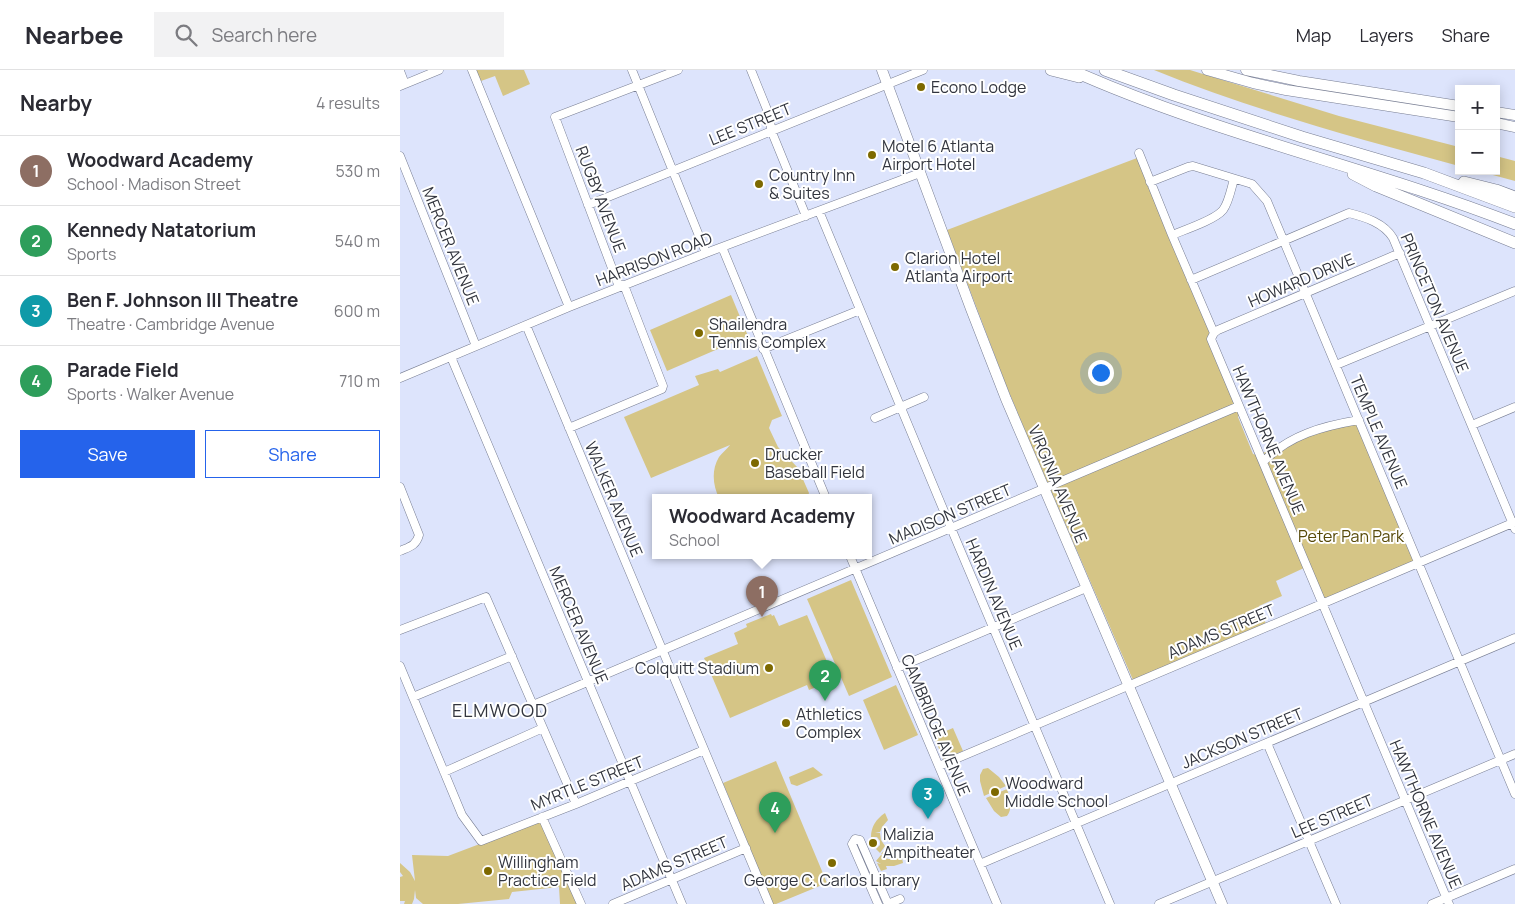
<!DOCTYPE html>
<html lang="en">
<head>
<meta charset="utf-8">
<style>
  :root { --surface:#fff; --page:#f2f2f3; --text:#2b2b33; --muted:#7c7c81; --line:#e1e1e2; --accent:#2563eb }
  body { margin:0; font-family:Manrope,sans-serif; background:var(--page); color:var(--text) }
  .controls { position:absolute; right:15px; top:15px; display:grid; overflow:hidden; border-radius:0px; box-shadow:0 2px 12px #0003 }
  .controls button { width:45px; height:45px; display:grid; place-items:center; padding:0; border:0; border-bottom:1px solid var(--line); background:var(--surface); color:var(--text); font:25px sans-serif }
  .you { position:absolute; left:700px; top:302px; width:18px; height:18px; margin:-12px; border:4px solid #fff; border-radius:50%; background:#1a73e8; box-shadow:0 0 0 8px #1a73e833 }
  .badge { display:grid; place-items:center; width:32px; height:32px; border-radius:50%; background:var(--accent); color:#fff; font-size:16px; font-weight:700 }
  .pin { position:absolute; translate:-50% -41px; filter:drop-shadow(0 1px 2px #0008) }
  .pin::after { content:''; position:absolute; top:26px; width:18px; height:15px; background:inherit; clip-path:polygon(0 0,100% 0,50% 100%) }
  .popup { position:absolute; left:252px; top:424px; width:220px; height:65px; box-sizing:border-box; display:grid; place-content:center; border-radius:0px; background:var(--surface); filter:drop-shadow(0 1px 4px #0005); font-size:16px; white-space:nowrap; color:var(--muted) }
  .popup b { font-size:19px; color:var(--text) }
  .popup::after { content:''; position:absolute; left:50%; top:100%; margin-left:-10px; border:10px solid transparent; border-top-color:var(--surface) }
  .list { margin:0; padding:0; list-style:none }
  h2 { display:flex; justify-content:space-between; align-items:center; height:65px; margin:0; padding:0 20px; font-size:21px }
  h2 small { font-size:16px; font-weight:400; color:var(--muted) }
  .list li { display:grid; grid-template-columns:32px 1fr auto; gap:15px; align-items:center; box-sizing:border-box; height:70px; padding:0 20px; border-top:1px solid var(--line) }
  .list b { display:block; font-size:19px; white-space:nowrap }
  .list p { margin:0; font-size:16px; white-space:nowrap; color:var(--muted) }
  .list em { font-size:16px; font-style:normal; color:var(--muted) }
  .actions { display:flex; gap:10px; padding:15px 20px }
  .actions a { flex:1; padding:11px 0; border:1px solid var(--accent); border-radius:0px; text-align:center; font-size:18px; color:var(--accent) }
  .actions .main { background:var(--accent); color:#fff }
  .icon { flex:none; width:28px; height:28px; fill:none; stroke:currentColor; stroke-width:2; stroke-linecap:round; stroke-linejoin:round }
  .map { position:relative; flex:none; width:1115px; height:834px; overflow:hidden }
  header { display:flex; align-items:center; gap:30px; box-sizing:border-box; height:70px; padding:0 25px; background:var(--surface); border-bottom:1px solid var(--line) }
  header strong { font-size:24px }
  nav { display:flex; gap:28px; margin-inline-start:auto; font-size:18px }
  .search { width:350px; height:45px; background:var(--page); display:flex; align-items:center; gap:12px; box-sizing:border-box; padding:0 18px; border-radius:0px; color:var(--muted); font-size:19px }
  main { display:flex }
  aside { flex:1; background:var(--surface) }
  .map>svg:first-child { display:block }
  .green { fill:#d5c586 }
  .lines { fill:none; stroke-linecap:round; stroke-linejoin:round }
  .minor-casing { stroke:#787e93; stroke-width:9 }
  .major-casing { stroke:#787e93; stroke-width:11 }
  .highway-casing { stroke:#787e93; stroke-width:12 }
  .minor { stroke:#fff; stroke-width:8 }
  .major { stroke:#fff; stroke-width:10 }
  .highway { stroke:#fff; stroke-width:11 }
  .poi-dot { fill:#7d6900; stroke:#fff; stroke-width:2 }
  .labels { text-anchor:middle; stroke-width:4; stroke-linejoin:round; paint-order:stroke }
  .poi-label { font-size:16px; fill:#32353e; stroke:#fff; text-anchor:start }
  .street-label { font-size:16px; fill:#32353e; stroke:#fff }
  .park-label { font-size:16px; fill:#574908; stroke:#fff }
  .neighbourhood-label { font-size:18px; letter-spacing:1px; fill:#32353e; stroke:#fff }
</style>
</head>
<body>
<header>
<strong>Nearbee</strong>
<div class="search"><svg class="icon" aria-label="search" viewBox="0 0 24 24"><circle cx="10" cy="10" r="6"/><path d="M15 15l6 6"/></svg>Search here</div>
<nav><a>Map</a><a>Layers</a><a>Share</a></nav>
</header>
<main>
<aside>
<h2>Nearby<small>4 results</small></h2>
<ul class="list">
<li><span class="badge" style="background:#8d6e63">1</span><div><b>Woodward Academy</b><p>School · Madison Street</p></div><em>530 m</em></li>
<li><span class="badge" style="background:#2e9e5b">2</span><div><b>Kennedy Natatorium</b><p>Sports</p></div><em>540 m</em></li>
<li><span class="badge" style="background:#0f9aa8">3</span><div><b>Ben F. Johnson III Theatre</b><p>Theatre · Cambridge Avenue</p></div><em>600 m</em></li>
<li><span class="badge" style="background:#2e9e5b">4</span><div><b>Parade Field</b><p>Sports · Walker Avenue</p></div><em>710 m</em></li>
</ul>
<div class="actions"><a class="main">Save</a><a>Share</a></div>
</aside>
<div class="map">
<svg width="1115" height="834" viewBox="0 0 1115 834">
  <rect width="100%" height="100%" fill="#dde4fc"/>
  <path class="green" d="M76,0h48l6,14 -27,12 -8,-20 -14,5z
    M754,0h36l149,46 120,31v19c-103,-28 -207,-56 -305,-96z
    M1096,86l19,5v20l-37,-10h18z
    M737,88l73,175 29,82 -1,2 15,37 4,1 47,113 -28,13 6,15 -23,10 7,18 -133,56 -104,-240 -23,-55 -59,-155z
    M331,225l17,41 -81,35 -17,-41z
    M357,286l25,60 -10,4 -3,8 9,19 20,21 11,25 -2,5h-88c-6,-12 -8,-28 0,-41 3,-4 8,-8 11,-12l-79,33 -27,-61 75,-32 -4,-9 23,-7 2,3z
    M955,351l66,143 -99,42 -62,-152 73,-28z
    M451,510l41,97 -43,19 -42,-97z
    M371,544l1,2 2,-1 5,11 28,-11 27,63 -1,2 -24,10 -2,-5 -77,33 -26,-60 34,-14 -4,-11 13,-6 -1,-3z
    M496,615l22,50 -34,15 -21,-50z
    M553,658l10,23 -20,8 -9,-23z
    M376,691l51,122 -51,21h-3l-50,-121z
    M413,697l10,8 -26,11 -6,-2 -2,-7z
    M588,698l11,9 7,9 -22,10 -4,-15v-6l3,-6z
    M607,719c3,9 6,19 0,27l-6,1 -7,-6 -8,-13z
    M485,743l3,7 -6,7 -2,5h-5l5,1 1,7 4,6 -5,7 -4,-4 4,-4v-4l-3,-4h-6c0,-10 5,-18 14,-24z
    M140,751l38,83h-18l-1,-17 -47,5 -3,7 -51,5h-35l-7,-6 -1,-8 -1,9 -2,5h-8l1,-3h-5v-24l3,-1 -3,-4v-9l10,9 5,9 -3,-26 36,1z
    M487,777l8,3 6,-1 3,8 -5,1h3l1,5 -9,3h-8l1,3 -6,2 -4,-8 4,1 -5,-3 5,-6 7,4h9l-16,-5z"/>
  <g class="lines">
    <defs>
      <path id="minor" d="M72,0l97,237
        M232,0l74,183
        M351,0l19,47 1,13 35,86
        M0,1l5,13
        M0,16l39,-16
        M739,83l33,82 42,98 -3,6 238,565
        M0,86l76,190
        M750,112l38,-15 5,-1 59,18 15,17 248,593
        M188,135l335,-135
        M419,141l132,317 159,376
        M772,165c12,-5 43,-15 51,-25 6,-8 8,-21 11,-31
        M322,177l104,251
        M791,210l158,-67c16,4 35,10 44,25l122,291
        M126,255l243,579
        M814,263l4,-3 182,-77
        M363,279l97,-39
        M51,287l231,547
        M936,295l179,-74
        M0,308l169,-71 137,-54 214,-80
        M475,348l49,-21
        M1072,355l43,-18
        M169,358l93,-39 1,-3 -39,-101 -6,-1 -63,-167 123,-47
        M863,392c26,-27 60,-36 96,-42
        M0,417l19,48c-3,11 -10,12 -19,16
        M450,486l147,348
        M0,560l86,-33 90,207
        M0,596l62,149 19,26 95,-37 128,-54
        M497,598l189,-80
        M13,627l99,-41
        M133,635l706,-299
        M867,673l69,161
        M539,696l576,-244
        M44,702l99,-44
        M142,747l39,87
        M580,794l535,-226
        M213,834l133,-56
        M478,834l-26,-60 3,-5 5,1 28,64
        M488,834l12,-5
        M759,834l356,-150
        M1032,834l83,-35"/>
      <path id="major" d="M482,0l89,239 35,90 216,505
        M807,0l46,13 33,7 173,27
        M846,0l53,11 160,25
        M1096,42l19,3
        M1096,53l19,4"/>
      <path id="highway" d="M651,0l28,7
        M671,0c143,64 298,97 444,154
        M705,0l69,25 128,42 122,36 91,34
        M953,104l23,12 139,57
        M1064,112l32,8 19,7"/>
    </defs>
    <use href="#minor" class="minor-casing"/>
    <use href="#major" class="major-casing"/>
    <use href="#highway" class="highway-casing"/>
    <use href="#minor" class="minor"/>
    <use href="#major" class="major"/>
    <use href="#highway" class="highway"/>
  </g>
  <g class="poi-dot">
    <circle cx="521" cy="17" r="5"/>
    <circle cx="472" cy="85" r="5"/>
    <circle cx="359" cy="114" r="5"/>
    <circle cx="495" cy="197" r="5"/>
    <circle cx="299" cy="263" r="5"/>
    <circle cx="355" cy="393" r="5"/>
    <circle cx="369" cy="598" r="5"/>
    <circle cx="386" cy="653" r="5"/>
    <circle cx="595" cy="722" r="5"/>
    <circle cx="473" cy="773" r="5"/>
    <circle cx="432" cy="793" r="5"/>
    <circle cx="88" cy="801" r="5"/>
  </g>
  <g class="labels">
    <g class="poi-label">
      <text x="531" y="23">Econo Lodge</text>
      <text x="482" y="82">Motel 6 Atlanta<tspan x="482" dy="18">Airport Hotel</tspan></text>
      <text x="369" y="111">Country Inn<tspan x="369" dy="18">&amp; Suites</tspan></text>
      <text x="505" y="194">Clarion Hotel<tspan x="505" dy="18">Atlanta Airport</tspan></text>
      <text x="309" y="260">Shailendra<tspan x="309" dy="18">Tennis Complex</tspan></text>
      <text x="365" y="390">Drucker<tspan x="365" dy="18">Baseball Field</tspan></text>
      <text x="359" y="604" text-anchor="end">Colquitt Stadium</text>
      <text x="396" y="650">Athletics<tspan x="396" dy="18">Complex</tspan></text>
      <text x="605" y="719">Woodward<tspan x="605" dy="18">Middle School</tspan></text>
      <text x="483" y="770">Malizia<tspan x="483" dy="18">Ampitheater</tspan></text>
      <text x="98" y="798">Willingham<tspan x="98" dy="18">Practice Field</tspan></text>
      <text x="432" y="816" text-anchor="middle">George C. Carlos Library</text>
    </g>
    <g class="street-label">
      <text transform="translate(350 54) rotate(-22)" y="6">LEE STREET</text>
      <text transform="translate(201 129) rotate(69)" y="6">RUGBY AVENUE</text>
      <text transform="translate(51 176) rotate(68)" y="6">MERCER AVENUE</text>
      <text transform="translate(254 189) rotate(-21)" y="6">HARRISON ROAD</text>
      <text transform="translate(901 210) rotate(-23)" y="6">HOWARD DRIVE</text>
      <text transform="translate(1035 233) rotate(67)" y="6">PRINCETON AVENUE</text>
      <text transform="translate(979 362) rotate(67)" y="6">TEMPLE AVENUE</text>
      <text transform="translate(869 370) rotate(67)" y="6">HAWTHORNE AVENUE</text>
      <text transform="translate(658 414) rotate(67)" y="6">VIRGINIA AVENUE</text>
      <text transform="translate(214 429) rotate(67)" y="6">WALKER AVENUE</text>
      <text transform="translate(550 444) rotate(-23)" y="6">MADISON STREET</text>
      <text transform="translate(594 524) rotate(67)" y="6">HARDIN AVENUE</text>
      <text transform="translate(179 555) rotate(67)" y="6">MERCER AVENUE</text>
      <text transform="translate(821 561) rotate(-23)" y="6">ADAMS STREET</text>
      <text transform="translate(536 655) rotate(67)" y="6">CAMBRIDGE AVENUE</text>
      <text transform="translate(842 668) rotate(-23)" y="6">JACKSON STREET</text>
      <text transform="translate(187 713) rotate(-22)" y="6">MYRTLE STREET</text>
      <text transform="translate(1026 744) rotate(67)" y="6">HAWTHORNE AVENUE</text>
      <text transform="translate(932 746) rotate(-23)" y="6">LEE STREET</text>
      <text transform="translate(274 793) rotate(-23)" y="6">ADAMS STREET</text>
    </g>
    <g class="park-label">
      <text x="951" y="472">Peter Pan Park</text>
    </g>
    <g class="neighbourhood-label">
      <text x="100" y="647">ELMWOOD</text>
    </g>
  </g>
</svg>
<div class="controls">
<button>+</button>
<button>−</button>
</div>
<div class="you"></div>
<div class="pin badge" style="left:362px;top:547px;background:#8d6e63">1</div>
<div class="popup"><b>Woodward Academy</b>School</div>
<div class="pin badge" style="left:425px;top:631px;background:#2e9e5b">2</div>
<div class="pin badge" style="left:528px;top:749px;background:#0f9aa8">3</div>
<div class="pin badge" style="left:375px;top:763px;background:#2e9e5b">4</div>
</div>
</main>
</body>
</html>
